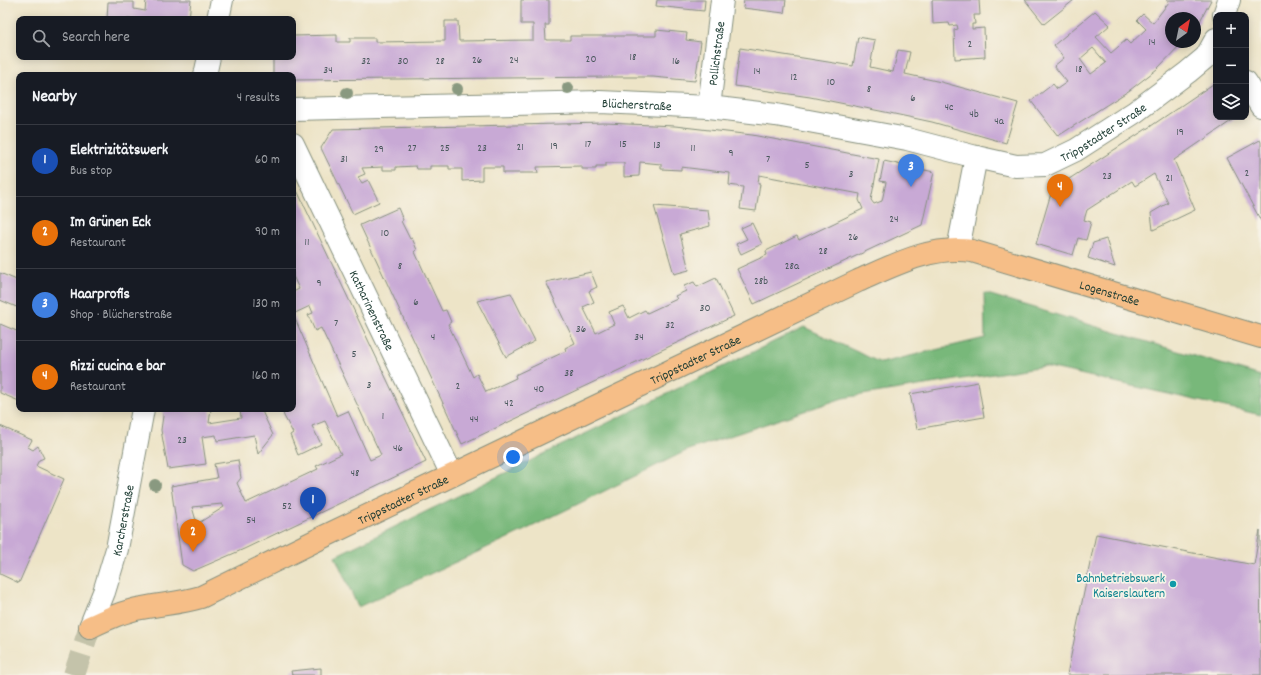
<!DOCTYPE html>
<html lang="en">
<head>
<meta charset="utf-8">
<style>
  :root { --surface:#171b24; --page:#242831; --text:#f1f3f6; --muted:#9ea1a6; --line:#363941; --accent:#c8321e }
  body { margin:0; font-family:Dekko,sans-serif; background:var(--page); color:var(--text) }
  .controls { position:absolute; right:12px; top:12px; display:grid; overflow:hidden; border-radius:8px; box-shadow:0 2px 10px #0003 }
  .controls button { width:36px; height:36px; display:grid; place-items:center; padding:0; border:0; border-bottom:1px solid var(--line); background:var(--surface); color:var(--text); font:20px sans-serif }
  .compass { position:absolute; left:1165px; top:12px; width:36px; height:36px; border-radius:50%; background:var(--surface); box-shadow:0 2px 10px #0003; rotate:33deg }
  .you { position:absolute; left:513px; top:457px; width:14px; height:14px; margin:-10px; border:3px solid #fff; border-radius:50%; background:#1a73e8; box-shadow:0 0 0 6px #1a73e833 }
  .badge { display:grid; place-items:center; width:26px; height:26px; border-radius:50%; background:var(--accent); color:#fff; font-size:13px; font-weight:700 }
  .pin { position:absolute; translate:-50% -33px; filter:drop-shadow(0 1px 2px #0008) }
  .pin::after { content:''; position:absolute; top:21px; width:14px; height:12px; background:inherit; clip-path:polygon(0 0,100% 0,50% 100%) }
  .list { margin:0; padding:0; list-style:none }
  h2 { display:flex; justify-content:space-between; align-items:center; height:52px; margin:0; padding:0 16px; font-size:17px }
  h2 small { font-size:13px; font-weight:400; color:var(--muted) }
  .list li { display:grid; grid-template-columns:26px 1fr auto; gap:12px; align-items:center; box-sizing:border-box; height:72px; padding:0 16px; border-top:1px solid var(--line) }
  .list b { display:block; font-size:15px; white-space:nowrap }
  .list p { margin:0; font-size:13px; white-space:nowrap; color:var(--muted) }
  .list em { font-size:13px; font-style:normal; color:var(--muted) }
  .icon { flex:none; width:22px; height:22px; fill:none; stroke:currentColor; stroke-width:2; stroke-linecap:round; stroke-linejoin:round }
  .map { position:relative; flex:none; width:1261px; height:675px; overflow:hidden }
  .search { position:absolute; background:var(--surface); box-shadow:0 2px 10px #0003; left:16px; top:16px; width:280px; height:44px; display:flex; align-items:center; gap:10px; box-sizing:border-box; padding:0 14px; border-radius:8px; color:var(--muted); font-size:15px }
  .panel { position:absolute; background:var(--surface); box-shadow:0 2px 10px #0003; left:16px; top:72px; width:280px; height:340px; border-radius:8px }
  .map>svg:first-child { display:block }
  .forest { fill:#78b87a; stroke:#4c7a57 }
  .building { fill:#c8a9d5; fill-rule:evenodd }
  .lines { fill:none; stroke-linecap:round; stroke-linejoin:round }
  .major-tunnel { stroke:#c4c3aa; stroke-width:22; stroke-dasharray:22 11; stroke-linecap:butt }
  .minor-casing { stroke:#86907e; stroke-width:24 }
  .major-casing { stroke:#86907e; stroke-width:24 }
  .minor { stroke:#fff; stroke-width:22 }
  .major { stroke:#f6be87; stroke-width:22 }
  .tree { fill:#899980 }
  .culture-dot { fill:#0f9aa8; stroke:#f7f3e8; stroke-width:1.5 }
  .labels { text-anchor:middle; stroke-width:3.5; stroke-linejoin:round; paint-order:stroke }
  .number-label { font-size:11px; fill:#49585c }
  .street-label { font-size:13px; fill:#1f3d34; stroke:#f7f3e8 }
  .culture-label { font-size:13px; fill:#0d838f; stroke:#f7f3e8; text-anchor:end }
</style>
</head>
<body>
<div class="map">
<svg width="1261" height="675" viewBox="0 0 1261 675">
  <rect width="100%" height="100%" fill="#f7f3e8"/>
  <filter id="ink" filterUnits="userSpaceOnUse"><feTurbulence type="fractalNoise" baseFrequency=".025" numOctaves="2"/><feDisplacementMap in="SourceGraphic" scale="8" xChannelSelector="R" yChannelSelector="G"/><feConvolveMatrix kernelMatrix="1 2 1 2 8 2 1 2 1" color-interpolation-filters="sRGB"/></filter>
  <filter id="wash" filterUnits="userSpaceOnUse"><feTurbulence type="fractalNoise" baseFrequency=".012" numOctaves="4" result="noise"/><feDisplacementMap in="SourceGraphic" scale="16" xChannelSelector="R" yChannelSelector="G"/><feGaussianBlur stdDeviation="0.9" result="paint"/><feColorMatrix in="noise" values="0 0 0 0 0 0 0 0 0 0 0 0 0 0 0 0 0 1.4 0 .05"/><feComposite in="paint" operator="in"/></filter>
  <g filter="url(#wash)">
    <rect width="100%" height="100%" fill="#ede4c7"/>
    <path class="forest" d="M984,293l277,83v39l-217,-49 -201,32 -155,52 -167,82 -163,75 -23,-51 469,-229 77,36 104,-25z"/>
    <g id="blocks">
      <path class="building" d="M146,0h45l-2,19h-82l1,-17h26v7l11,2z
        M521,0h28v25h-4l1,15h24v-4h86v-6l31,3 -1,7 15,2 -6,39 -42,-4h-41l-319,3v-5h-20v-18h20v-21l44,-1v7h13v-4h25v4l70,-1v-20h13l1,20 74,-1v-16h-12z
        M657,0h48l-1,11 -48,-5z
        M744,0h42l-2,13 -41,-5z
        M932,0h47l1,15h-6l1,9h-3v5l12,-1 1,29 -30,2 -1,-29 4,-1 -1,-4 -7,1 -1,-3 -16,1z
        M1025,0h49l-30,24z
        M1166,0h45l-11,21 -5,6v-9h-24v24h12l-26,27 -27,21 -72,46 -27,-35 22,-17 4,5 10,-7 -13,-16 10,-8 -10,-13 41,-34 15,14 -14,12 15,16 15,-13 4,4 16,-15 -9,-9 6,-6 10,9 16,-21zM1093,48l13,15 -15,11 -11,-15z
        M858,37l17,3 -5,27 23,5 5,-22 12,2 -5,22 36,8 77,21 -12,40 -74,-21 -47,-10 -75,-15 -75,-11 5,-38 113,18z
        M1216,82v35h21l-63,43 21,50 -42,20 -2,-17 17,-10 -14,-29 -19,12 -3,-5 -45,29 -3,10 7,2 -5,18 -8,-2 -5,17 -37,-11 16,-54 99,-64z
        M605,123l70,3 77,9 127,24 -8,41 3,4 8,-3 4,-19 -6,-1 4,-20 50,11 -12,53 -168,79 -17,-35 30,-14 -1,-4 31,-15 2,4 64,-31 -4,-9 1,-6 -101,-19 -1,9h2l-4,27 -16,-2 3,-22 -14,-2 1,-12 -49,-6v3l-20,-1v-5l-21,-2 -1,14 -15,1v-14h-18v3h-10v3h-14v-3l-45,1 1,6h-35v-6h-21v13l-20,1v-12h-13v-3h-19v3h-13l-1,-3 -20,1v3h-13v-3l-21,1 3,6 -7,3 4,6 6,-3 11,22 -26,12 -32,-66 12,-19z
        M1260,140l1,2v79l-34,-63z
        M293,182l133,280 -182,87 -51,22 -11,-6 -11,-79 46,-8 -3,-14 24,-4 3,18 -4,5 9,20 72,-34 -2,-3 25,-12 -16,-33 -13,5 9,18 -23,11 -8,-20 3,-2 -9,-17 -2,-7h11v-95l44,102 11,-5 22,49 11,-5 -60,-127 -6,3 -7,-16 5,-2 -3,-7 -17,8v-22l6,-3 -6,-13zM222,504l2,3 -27,17 -5,-17z
        M654,206l54,4 2,16 -30,8 9,36 -15,4z
        M398,208l5,12 -2,1 9,18 2,-1 5,12 -2,2 10,22 17,37 4,-1 5,12 -3,2 25,53 4,-3 9,18 30,-14 -1,-3 51,-24 -1,-3 10,-5 -29,-61 45,-10 6,15 -8,4 5,11 -11,5 13,26 18,-9 -5,-12 14,-6 6,12 16,-8 2,3 30,-14 -2,-3 11,-5 -2,-5 10,-4 3,5 19,-9 18,38 -272,128 -102,-219z
        M752,223l10,21 -21,10 -5,-10 11,-5 -6,-11z
        M1106,239l9,28 -27,-9 5,-15z
        M0,273l19,8v27l-19,-8z
        M511,293l24,48 -29,16 -29,-56z
        M0,324l19,8v69l-19,-8z
        M978,382l6,35 -67,12 -7,-35z
        M164,409h47l-2,14 32,-5 -1,-9h21l12,26 -15,19 -4,-19 -37,6 -1,-6 -14,2 4,27 -38,5 -7,-39z
        M0,426l32,14 -4,7 5,3 5,-4 6,12 -5,2 -3,6 28,13 -45,104 -19,-9z
        M1260,530l1,145h-194l29,-141 158,31z
        M321,668v7h-29l-1,-4z"/>
    </g>
  </g>
  <g filter="url(#ink)">
    <use href="#blocks" fill-opacity="0" stroke="#86907e" stroke-width="1"/>
    <g class="lines">
      <path class="major-tunnel" d="M74,675l16,-48"/>
      <defs>
        <g id="minor">
          <path d="M1224,15l5,-15"/>
          <path d="M218,19l4,-19"/>
          <path d="M205,75l4,-18"/>
          <path d="M1246,82l15,24"/>
          <path id="s1" d="M709,107l13,-107"/>
          <path id="s2" d="M293,109l307,-7 109,5 67,8 131,24 69,18 40,9 29,-1 31,-15 59,-38 53,-40 18,-15 10,-18"/>
          <path id="s3" d="M293,144l159,331"/>
          <path d="M958,249l18,-92"/>
          <path id="s4" d="M90,627l14,-35 13,-43 26,-140"/>
        </g>
        <g id="major">
          <path id="s5" d="M90,627c17,-8 34,-16 52,-19 20,-4 39,-5 59,-11l120,-59 537,-257c36,-16 74,-36 114,-30l289,86"/>
        </g>
      </defs>
      <use href="#minor" class="minor-casing"/>
      <use href="#major" class="major-casing"/>
      <use href="#minor" class="minor"/>
      <use href="#major" class="major"/>
    </g>
    <g class="tree">
      <circle cx="568" cy="88" r="6"/>
      <circle cx="457" cy="89" r="6"/>
      <circle cx="347" cy="93" r="6"/>
      <circle cx="155" cy="485" r="6"/>
    </g>
  </g>
  <circle class="culture-dot" cx="1173" cy="584" r="4"/>
  <g class="labels">
    <g class="number-label">
      <text x="1152" y="45">14</text>
      <text x="970" y="47">2</text>
      <text x="633" y="60">18</text>
      <text x="591" y="62">20</text>
      <text x="477" y="63">26</text>
      <text x="514" y="63">24</text>
      <text x="366" y="64">32</text>
      <text x="403" y="64">30</text>
      <text x="440" y="64">28</text>
      <text x="676" y="64">16</text>
      <text x="1079" y="72">18</text>
      <text x="328" y="73">34</text>
      <text x="757" y="74">14</text>
      <text x="794" y="80">12</text>
      <text x="831" y="85">10</text>
      <text x="869" y="92">8</text>
      <text x="913" y="101">6</text>
      <text x="949" y="110">4c</text>
      <text x="974" y="117">4b</text>
      <text x="999" y="124">4a</text>
      <text x="1180" y="135">19</text>
      <text x="588" y="147">17</text>
      <text x="623" y="147">15</text>
      <text x="657" y="148">13</text>
      <text x="554" y="149">19</text>
      <text x="520" y="150">21</text>
      <text x="412" y="151">27</text>
      <text x="445" y="151">25</text>
      <text x="482" y="151">23</text>
      <text x="693" y="151">11</text>
      <text x="379" y="152">29</text>
      <text x="731" y="156">9</text>
      <text x="344" y="162">31</text>
      <text x="768" y="162">7</text>
      <text x="807" y="168">5</text>
      <text x="1247" y="176">2</text>
      <text x="851" y="177">3</text>
      <text x="1107" y="179">23</text>
      <text x="1169" y="181">21</text>
      <text x="894" y="222">24</text>
      <text x="385" y="236">10</text>
      <text x="853" y="240">26</text>
      <text x="307" y="245">11</text>
      <text x="823" y="254">28</text>
      <text x="400" y="269">8</text>
      <text x="792" y="269">28a</text>
      <text x="761" y="284">28b</text>
      <text x="319" y="286">9</text>
      <text x="416" y="305">6</text>
      <text x="705" y="311">30</text>
      <text x="336" y="326">7</text>
      <text x="670" y="328">32</text>
      <text x="581" y="332">36</text>
      <text x="433" y="340">4</text>
      <text x="639" y="340">34</text>
      <text x="354" y="357">5</text>
      <text x="569" y="376">38</text>
      <text x="369" y="388">3</text>
      <text x="458" y="389">2</text>
      <text x="539" y="392">40</text>
      <text x="509" y="406">42</text>
      <text x="383" y="419">1</text>
      <text x="474" y="422">44</text>
      <text x="182" y="443">23</text>
      <text x="398" y="451">46</text>
      <text x="355" y="476">48</text>
      <text x="287" y="509">52</text>
      <text x="251" y="523">54</text>
    </g>
    <g class="street-label">
      <text dy="5" stroke="none"><textPath href="#s1" startOffset="54">Pollichstraße</textPath></text>
      <text dy="5" stroke="none"><textPath href="#s2" startOffset="344">Blücherstraße</textPath></text>
      <text dy="5" stroke="none"><textPath href="#s2" startOffset="825">Trippstadter Straße</textPath></text>
      <text dy="5" stroke="none"><textPath href="#s5" startOffset="1108">Logenstraße</textPath></text>
      <text dy="5" stroke="none"><textPath href="#s3" startOffset="184">Katharinenstraße</textPath></text>
      <text dy="5" stroke="none"><textPath href="#s5" startOffset="664">Trippstadter Straße</textPath></text>
      <text dy="5" stroke="none"><textPath href="#s5" startOffset="340">Trippstadter Straße</textPath></text>
      <text dy="5" stroke="none"><textPath href="#s4" startOffset="112">Karcherstraße</textPath></text>
    </g>
    <g class="culture-label">
      <text x="1165" y="582">Bahnbetriebswerk<tspan x="1165" dy="15">Kaiserslautern</tspan></text>
    </g>
  </g>
</svg>
<div class="controls">
<button>+</button>
<button>−</button>
<button><svg class="icon" aria-label="layers" viewBox="0 0 24 24"><path d="M12 4l9 5-9 5-9-5zM3 14l9 5 9-5"/></svg></button>
</div>
<svg class="compass" viewBox="-18 -18 36 36"><path d="M0-13l5 13h-10z" fill="#e53935"/><path d="M0 13l5-13h-10z" fill="#9ea1a6"/></svg>
<div class="you"></div>
<div class="pin badge" style="left:313px;top:520px;background:#1a4fb4">1</div>
<div class="pin badge" style="left:193px;top:552px;background:#e8710a">2</div>
<div class="pin badge" style="left:911px;top:187px;background:#3f7fe0">3</div>
<div class="pin badge" style="left:1060px;top:207px;background:#e8710a">4</div>
<div class="search"><svg class="icon" aria-label="search" viewBox="0 0 24 24"><circle cx="10" cy="10" r="6"/><path d="M15 15l6 6"/></svg>Search here</div>
<section class="panel">
<h2>Nearby<small>4 results</small></h2>
<ul class="list">
<li><span class="badge" style="background:#1a4fb4">1</span><div><b>Elektrizitätswerk</b><p>Bus stop</p></div><em>60 m</em></li>
<li><span class="badge" style="background:#e8710a">2</span><div><b>Im Grünen Eck</b><p>Restaurant</p></div><em>90 m</em></li>
<li><span class="badge" style="background:#3f7fe0">3</span><div><b>Haarprofis</b><p>Shop · Blücherstraße</p></div><em>130 m</em></li>
<li><span class="badge" style="background:#e8710a">4</span><div><b>Rizzi cucina e bar</b><p>Restaurant</p></div><em>160 m</em></li>
</ul>
</section>
</div>
</body>
</html>
